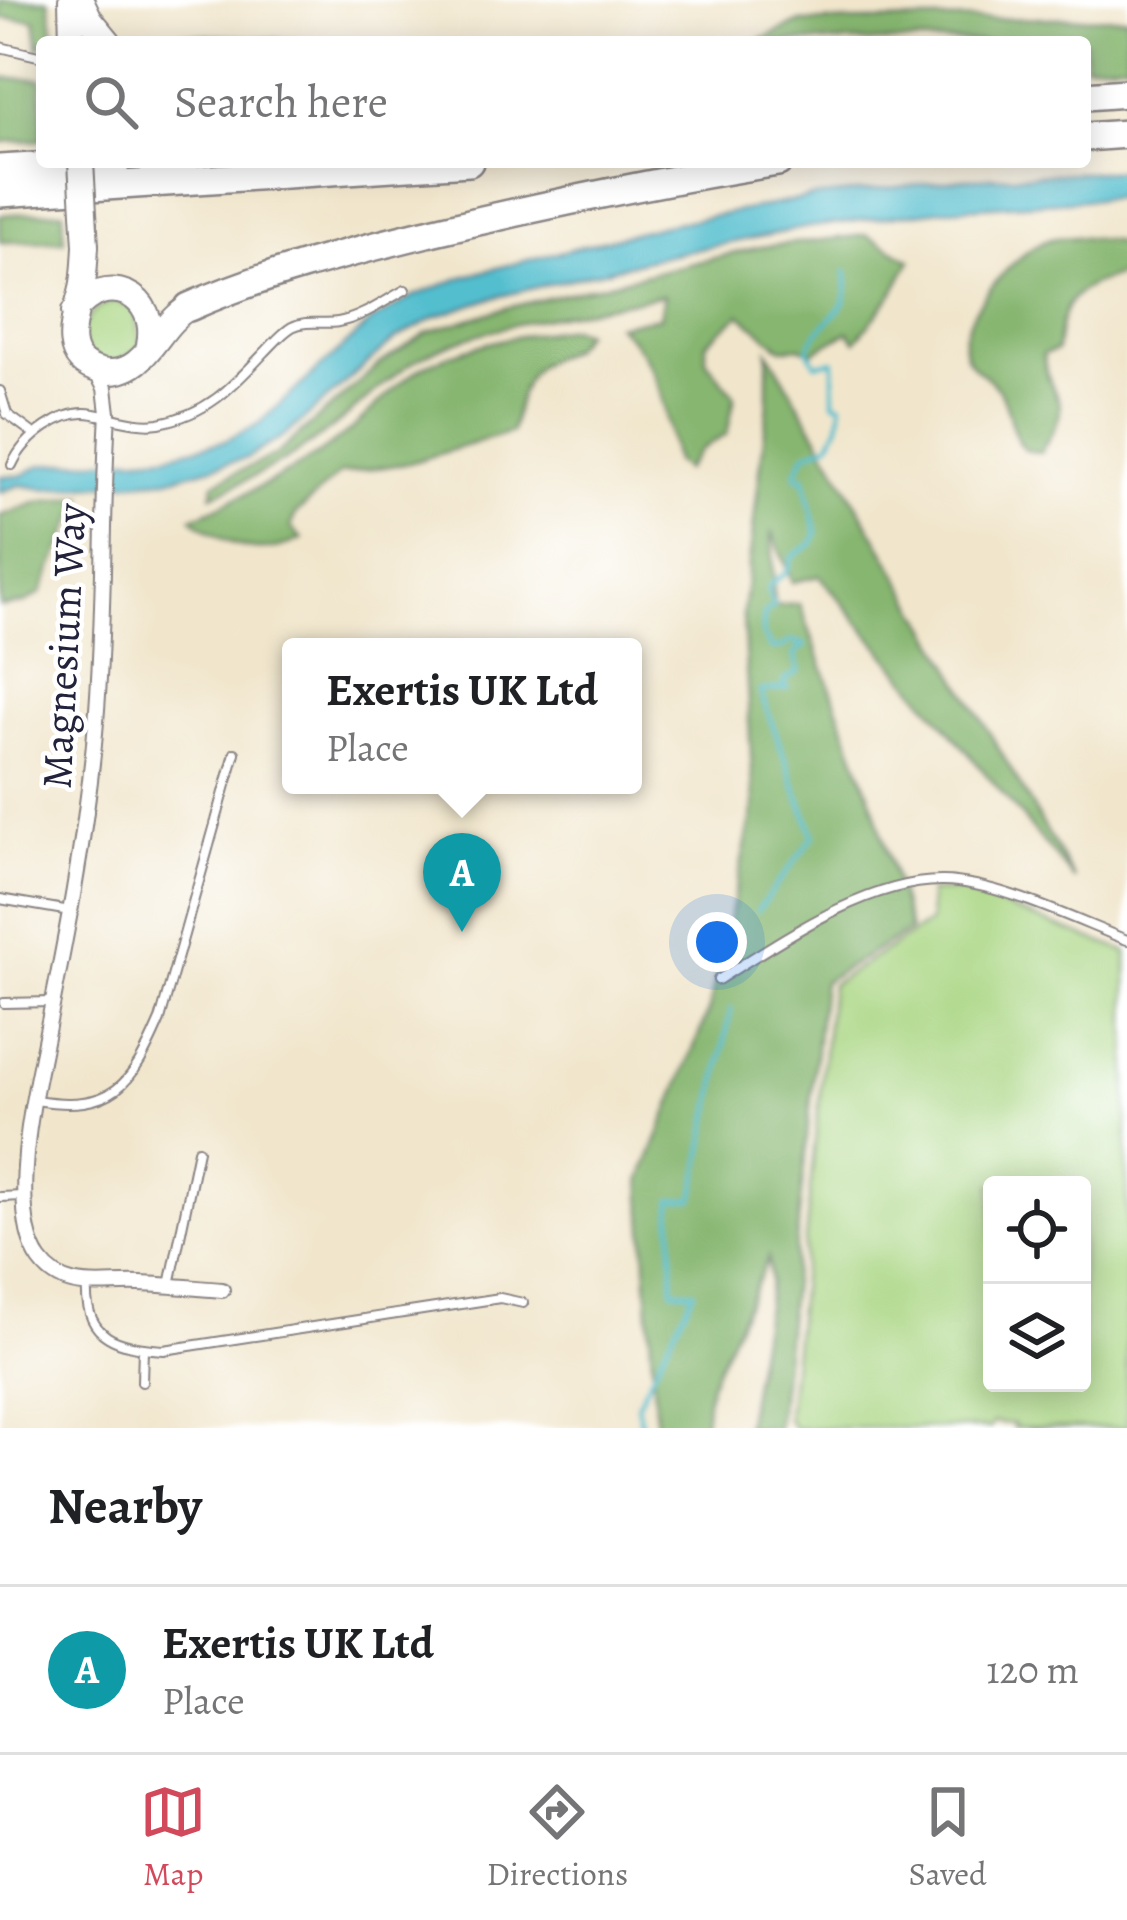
<!DOCTYPE html>
<html lang="en">
<head>
<meta charset="utf-8">
<style>
  :root { --surface:#fff; --page:#f6f6f6; --text:#202124; --muted:#757577; --line:#e0e0e0; --accent:#d1495b }
  body { margin:0; font-family:Alegreya,serif; background:var(--page); color:var(--text) }
  .controls { position:absolute; right:36px; bottom:36px; display:grid; overflow:hidden; border-radius:12px; box-shadow:0 6px 30px #0003 }
  .controls button { width:108px; height:108px; display:grid; place-items:center; padding:0; border:0; border-bottom:3px solid var(--line); background:var(--surface); color:var(--text); font:60px sans-serif }
  .you { position:absolute; left:717px; top:942px; width:42px; height:42px; margin:-30px; border:9px solid #fff; border-radius:50%; background:#1a73e8; box-shadow:0 0 0 18px #1a73e833 }
  .badge { display:grid; place-items:center; width:78px; height:78px; border-radius:50%; background:var(--accent); color:#fff; font-size:39px; font-weight:700 }
  .pin { position:absolute; translate:-50% -99px; filter:drop-shadow(0 3px 6px #0008) }
  .pin::after { content:''; position:absolute; top:63px; width:42px; height:36px; background:inherit; clip-path:polygon(0 0,100% 0,50% 100%) }
  .popup { position:absolute; left:282px; top:638px; width:360px; height:156px; box-sizing:border-box; display:grid; place-content:center; border-radius:12px; background:var(--surface); filter:drop-shadow(0 3px 9px #0005); font-size:39px; white-space:nowrap; color:var(--muted) }
  .popup b { font-size:45px; color:var(--text) }
  .popup::after { content:''; position:absolute; left:50%; top:100%; margin-left:-24px; border:24px solid transparent; border-top-color:var(--surface) }
  .list { margin:0; padding:0; list-style:none }
  h2 { display:flex; justify-content:space-between; align-items:center; height:156px; margin:0; padding:0 48px; font-size:51px }
  h2 small { font-size:39px; font-weight:400; color:var(--muted) }
  .list li { display:grid; grid-template-columns:78px 1fr auto; gap:36px; align-items:center; box-sizing:border-box; height:168px; padding:0 48px; border-top:3px solid var(--line) }
  .list b { display:block; font-size:45px; white-space:nowrap }
  .list p { margin:0; font-size:39px; white-space:nowrap; color:var(--muted) }
  .list em { font-size:39px; font-style:normal; color:var(--muted) }
  .icon { flex:none; width:66px; height:66px; fill:none; stroke:currentColor; stroke-width:2; stroke-linecap:round; stroke-linejoin:round }
  .map { position:relative; flex:none; width:1127px; height:1428px; overflow:hidden }
  .search { position:absolute; background:var(--surface); box-shadow:0 6px 30px #0003; left:36px; right:36px; top:36px; height:132px; display:flex; align-items:center; gap:30px; box-sizing:border-box; padding:0 42px; border-radius:12px; color:var(--muted); font-size:45px }
  .sheet { height:324px; background:var(--surface) }
  nav { display:flex; justify-content:space-around; align-items:center; box-sizing:border-box; height:168px; border-top:3px solid var(--line); background:var(--surface); font-size:33px; color:var(--muted) }
  nav a { display:grid; justify-items:center; gap:6px }
  nav .on { color:var(--accent) }
  .map>svg:first-child { display:block }
  .green { fill:#a9d582; stroke:#667c5e; stroke-width:3; fill-rule:evenodd }
  .forest { fill:#86b670; stroke:#546c56; stroke-width:3 }
  .water { fill:#53bece; stroke:#3a7084; stroke-width:3 }
  .lines { fill:none; stroke-linecap:round; stroke-linejoin:round }
  .stream { stroke:#53bece; stroke-width:4.5 }
  .service-casing { stroke:#8a8484; stroke-width:12 }
  .minor-casing { stroke:#8a8484; stroke-width:18 }
  .trunk-casing { stroke:#8a8484; stroke-width:28 }
  .motorway-casing { stroke:#8a8484; stroke-width:32 }
  .service { stroke:#fff; stroke-width:8 }
  .minor { stroke:#fff; stroke-width:14 }
  .trunk { stroke:#fff; stroke-width:24 }
  .motorway { stroke:#fff; stroke-width:27 }
  .trunk-bridge-casing { stroke:#8a8484; stroke-width:28; stroke-linecap:butt }
  .trunk-bridge { stroke:#fff; stroke-width:24 }
  .labels { text-anchor:middle; stroke-width:9; stroke-linejoin:round; paint-order:stroke }
  .street-label { font-size:42px; fill:#22223b; stroke:#fff }
</style>
</head>
<body>
<div class="map">
<svg width="1127" height="1428" viewBox="0 0 1127 1428">
  <rect width="100%" height="100%" fill="#fff"/>
  <filter id="ink" filterUnits="userSpaceOnUse"><feTurbulence type="fractalNoise" baseFrequency=".00833" numOctaves="2"/><feDisplacementMap in="SourceGraphic" scale="24" xChannelSelector="R" yChannelSelector="G"/><feConvolveMatrix kernelMatrix="1 2 1 2 8 2 1 2 1" color-interpolation-filters="sRGB"/></filter>
  <filter id="wash" filterUnits="userSpaceOnUse"><feTurbulence type="fractalNoise" baseFrequency=".004" numOctaves="4" result="noise"/><feDisplacementMap in="SourceGraphic" scale="48" xChannelSelector="R" yChannelSelector="G"/><feGaussianBlur stdDeviation="2.7" result="paint"/><feColorMatrix in="noise" values="0 0 0 0 0 0 0 0 0 0 0 0 0 0 0 0 0 1.4 0 .05"/><feComposite in="paint" operator="in"/></filter>
  <g filter="url(#wash)">
    <rect width="100%" height="100%" fill="#f1e6cc"/>
    <path class="green" d="M117,301l18,9 6,36 -24,17c-7,-2 -14,-2 -20,-5 -31,-16 -9,-54 20,-57z
      M961,891l166,61v476h-114l1,-4 -21,-2 -3,6h-197l-6,-10 44,-433 99,-63 -1,-30zM992,1185h90v198h-90z"/>
    <path class="forest" d="M0,0h49l6,42h-13l-3,9 -4,-31 -35,-2z
      M1127,17v45l-42,2v-22h-330l46,-20z
      M182,34l146,8 -207,-2z
      M0,78l42,1v61l-42,2z
      M63,211l1,30 -64,1v-27z
      M867,235l44,25 -17,32 -38,49 -8,-9 -35,20 -14,-5 -17,2 -42,-35 -34,29v17l29,36 -8,38 -27,16 -15,20 -10,-8c-10,-53 -14,-100 -58,-137l43,-8 4,-22c-67,14 -175,28 -235,58 -37,19 -63,49 -96,74 -38,30 -76,50 -121,68l2,-12 63,-29 103,-90 47,-32 79,-24 254,-61z
      M1076,237l37,4 14,7v25c-50,15 -65,21 -70,77l-14,4c7,56 36,38 -3,98l-15,-2c-17,-20 -13,-40 -26,-60 -11,-16 -32,-21 -35,-42 -5,-33 54,-98 84,-108 8,-3 20,-2 28,-3z
      M571,328l13,4c-18,25 -15,16 -39,29 -24,13 -28,47 -34,71l-102,31 -70,11 -44,41 -4,12 11,12c-44,21 -74,8 -110,-21 55,-24 113,-50 160,-89 29,-25 49,-54 85,-69 41,-18 90,-26 134,-32z
      M768,351l307,529 -255,-304 -28,6 -20,-51 2,75 26,-2 74,203 36,123 -87,52 -46,446h-32l25,-145 -2,-25 -58,125 -7,45h-47l-15,-247 68,-172 45,-202 -11,-192 25,-212z
      M84,496l-43,97 -16,10 -25,4v-91l39,-14z"/>
    <path class="water" d="M1127,170v27l-179,12 -139,18 -146,29 -174,43 -52,17 -43,24 -106,93 -41,25 -80,21 -122,10 -25,-4 -20,7v-16h21l20,-11 125,-10 59,-14 33,-17 113,-102 42,-26 53,-20 194,-50 153,-29 157,-19z"/>
    <g class="lines">
      <path class="stream" d="M757,911l57,-75 -54,-145 27,-3 -3,-7 15,-10 -5,-17 11,-9 -14,-4 -10,7h-10l-9,-15 3,-20 9,-7 -6,-14 3,-8 16,-12 5,-15 20,-13 5,-11 -13,-57 -6,2 -2,-5 10,-20 24,-10 9,-19 3,-20 -8,-2v-41l-18,3 -8,-15c14,-34 46,-33 38,-78
        M642,1428l-5,-24 57,-113 -21,-1 -1,-90 22,-1 37,-190"/>
    </g>
  </g>
  <g filter="url(#ink)">
    <g class="lines">
      <defs>
        <path id="service" d="M0,47l42,10
          M0,391l7,23 27,20
          M12,465c12,-27 51,-58 82,-51 22,4 42,12 65,9 49,-9 74,-37 106,-71 9,-9 17,-19 27,-25 15,-8 31,-2 46,-5 24,-4 46,-21 67,-32
          M0,899l70,12
          M718,980c62,-39 149,-100 225,-99 55,1 132,39 184,59
          M4,1003l48,-1
          M35,1100c78,12 96,-13 125,-80l75,-267
          M0,1197l23,-1
          M170,1285l28,-135
          M87,1286c-3,53 32,61 77,64l336,-52 23,5
          M142,1382l1,-34"/>
        <path id="minor" d="M95,370l10,18 3,25c-6,103 -3,206 -12,309 -10,121 -35,240 -59,359 -9,44 -25,141 3,179 25,35 64,22 100,24 28,1 55,4 82,6"/>
        <path id="trunk" d="M71,0l1,42
          M81,0l9,19 19,23
          M86,246c-1,15 -1,32 -5,47 -8,29 -22,68 20,78 13,3 26,-1 36,-9 20,-17 28,-40 52,-55
          M74,312c31,-42 85,-18 75,33"/>
        <path id="motorway" d="M1085,96l42,-3
          M1085,137l42,-3
          M0,169l117,-7
          M0,193l469,-31
          M189,307c79,-35 162,-55 246,-76 114,-27 227,-51 343,-69"/>
      </defs>
      <use href="#service" class="service-casing"/>
      <use href="#minor" class="minor-casing"/>
      <use href="#trunk" class="trunk-casing"/>
      <use href="#motorway" class="motorway-casing"/>
      <use href="#service" class="service"/>
      <use href="#minor" class="minor"/>
      <use href="#trunk" class="trunk"/>
      <use href="#motorway" class="motorway"/>
      <defs>
        <path id="trunk-bridge" d="M81,162l5,84"/>
      </defs>
      <use href="#trunk-bridge" class="trunk-bridge-casing"/>
      <use href="#trunk-bridge" class="trunk-bridge"/>
    </g>
  </g>
  <g class="labels">
    <g class="street-label">
      <text transform="translate(63 646) rotate(-87)" y="15">Magnesium Way</text>
    </g>
  </g>
</svg>
<div class="controls">
<button><svg class="icon" aria-label="locate" viewBox="0 0 24 24"><circle cx="12" cy="12" r="6"/><path d="M12 2v4M12 18v4M2 12h4M18 12h4"/></svg></button>
<button><svg class="icon" aria-label="layers" viewBox="0 0 24 24"><path d="M12 4l9 5-9 5-9-5zM3 14l9 5 9-5"/></svg></button>
</div>
<div class="you"></div>
<div class="pin badge" style="left:462px;top:932px;background:#0f9aa8">A</div>
<div class="popup"><b>Exertis UK Ltd</b>Place</div>
<div class="search"><svg class="icon" aria-label="search" viewBox="0 0 24 24"><circle cx="10" cy="10" r="6"/><path d="M15 15l6 6"/></svg>Search here</div>
</div>
<section class="sheet">
<h2>Nearby<small></small></h2>
<ul class="list">
<li><span class="badge" style="background:#0f9aa8">A</span><div><b>Exertis UK Ltd</b><p>Place</p></div><em>120 m</em></li>
</ul>
</section>
<nav>
<a class="on"><svg class="icon" aria-label="map" viewBox="0 0 24 24"><path d="M3 6l6-2 6 2 6-2v14l-6 2-6-2-6 2zM9 4v14M15 6v14"/></svg>Map</a>
<a><svg class="icon" aria-label="directions" viewBox="0 0 24 24"><path d="M12 3l9 9-9 9-9-9zM9 14v-3h6M13 9l2 2-2 2"/></svg>Directions</a>
<a><svg class="icon" aria-label="saved" viewBox="0 0 24 24"><path d="M7 4h10v16l-5-4-5 4z"/></svg>Saved</a>
</nav>
</body>
</html>
